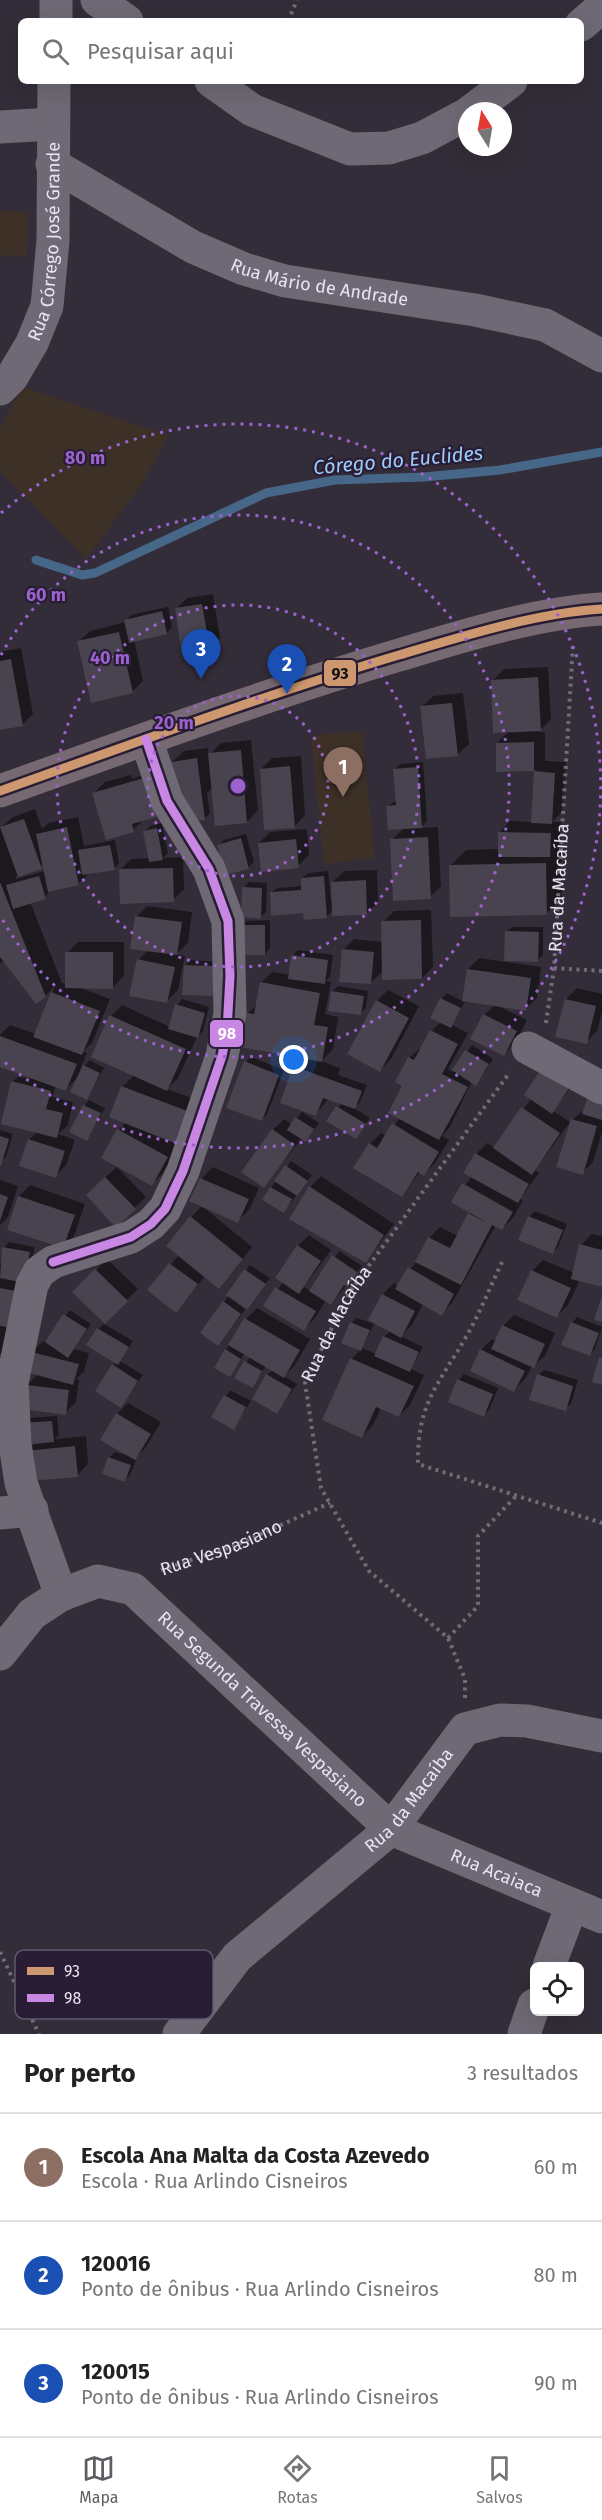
<!DOCTYPE html>
<html lang="pt">
<head>
<meta charset="utf-8">
<style>
  :root { --surface:#fff; --page:#f6f6f6; --text:#222; --muted:#767676; --line:#e0e0e0; --accent:#5f5c62 }
  body { margin:0; font-family:"Fira Sans",sans-serif; background:var(--page); color:var(--text) }
  .controls { position:absolute; right:18px; bottom:18px; display:grid; overflow:hidden; border-radius:9px; box-shadow:0 6px 24px #0002 }
  .controls button { width:54px; height:54px; display:grid; place-items:center; padding:0; border:0; border-bottom:2px solid var(--line); background:var(--surface); color:var(--text); font:30px sans-serif }
  .compass { position:absolute; left:458px; top:102px; width:54px; height:54px; border-radius:50%; background:var(--surface); box-shadow:0 6px 24px #0002; rotate:349deg }
  .you { position:absolute; left:294px; top:1060px; width:21px; height:21px; margin:-15px; border:4px solid #fff; border-radius:50%; background:#1a73e8; box-shadow:0 0 0 9px #1a73e833 }
  .badge { display:grid; place-items:center; width:39px; height:39px; border-radius:50%; background:var(--accent); color:#fff; font-size:20px; font-weight:700 }
  .pin { position:absolute; translate:-50% -50px; filter:drop-shadow(0 2px 3px #0008) }
  .pin::after { content:''; position:absolute; top:32px; width:21px; height:18px; background:inherit; clip-path:polygon(0 0,100% 0,50% 100%) }
  .list { margin:0; padding:0; list-style:none }
  h2 { display:flex; justify-content:space-between; align-items:center; height:78px; margin:0; padding:0 24px; font-size:26px }
  h2 small { font-size:20px; font-weight:400; color:var(--muted) }
  .list li { display:grid; grid-template-columns:39px 1fr auto; gap:18px; align-items:center; box-sizing:border-box; height:108px; padding:0 24px; border-top:2px solid var(--line) }
  .list b { display:block; font-size:22px; white-space:nowrap }
  .list p { margin:0; font-size:20px; white-space:nowrap; color:var(--muted) }
  .list em { font-size:20px; font-style:normal; color:var(--muted) }
  .icon { flex:none; width:33px; height:33px; fill:none; stroke:currentColor; stroke-width:2; stroke-linecap:round; stroke-linejoin:round }
  .map { position:relative; flex:none; width:602px; height:2034px; overflow:hidden }
  .search { position:absolute; background:var(--surface); box-shadow:0 6px 24px #0002; left:18px; right:18px; top:18px; height:66px; display:flex; align-items:center; gap:15px; box-sizing:border-box; padding:0 21px; border-radius:9px; color:var(--muted); font-size:22px }
  .sheet { height:402px; background:var(--surface) }
  nav { display:flex; justify-content:space-around; align-items:center; box-sizing:border-box; height:84px; border-top:2px solid var(--line); background:var(--surface); font-size:16px; color:var(--muted) }
  nav a { display:grid; justify-items:center; gap:3px }
  nav .on { color:var(--accent) }
  .map>svg:first-child { display:block }
  .education { fill:#3d3127 }
  .shadow { fill:#0007; fill-rule:evenodd }
  .lines { fill:none; stroke-linecap:round; stroke-linejoin:round }
  .stream { stroke:#476789; stroke-width:9 }
  .building { fill:#48434e }
  .path { stroke:#706c75; stroke-width:4; stroke-dasharray:3 4.5; stroke-linecap:butt }
  .minor { stroke:#6e6974; stroke-width:33 }
  .major { stroke:#766971; stroke-width:33 }
  .bus-1-casing { stroke:#281d34; stroke-width:14 }
  .bus-2-casing { stroke:#281d34; stroke-width:14 }
  .bus-1 { stroke:#cd976f; stroke-width:9 }
  .bus-2 { stroke:#c787e3; stroke-width:9 }
  .ring { fill:none; stroke:#9c63ce; stroke-width:3; stroke-dasharray:3 6 }
  .labels { text-anchor:middle; stroke-width:4.5; stroke-linejoin:round; paint-order:stroke }
  .street-label { font-size:18px; fill:#e9e2f2; stroke:#281d34 }
  .water-label { font-size:20px; font-style:italic; fill:#9dcaf8; stroke:#281d34 }
  .key { fill:#281d34; stroke:#62586d; stroke-width:1.5 }
  .key-label { font-size:16px; fill:#e9e2f2 }
  .centre { fill:#9c63ce; stroke:#281d34; stroke-width:3 }
  .ring-label { font-size:18px; text-anchor:middle; font-weight:bold; fill:#9c63ce; stroke:#281d34; stroke-width:4.5; stroke-linejoin:round; paint-order:stroke }
  .line-badge { stroke:#281d34; stroke-width:2 }
  .badge-label { font-size:16px; text-anchor:middle; font-weight:bold; fill:#fff }
  .pale-badge-label { font-size:16px; text-anchor:middle; font-weight:bold; fill:#111 }
</style>
</head>
<body>
<div class="map">
<svg width="602" height="2034" viewBox="0 0 602 2034">
  <rect width="100%" height="100%" fill="#332d39"/>
  <path class="education" d="M0,210l28,3 -2,44 -26,-2z
    M23,387l145,48 -26,49 -56,75 -86,-88v-45z
    M362,731l13,127 -51,6 -13,-128z"/>
  <path class="shadow" d="M213,594l7,44 -11,11 -33,-40 11,-11z
    M168,607l4,20 -5,6 -33,7 9,41 -11,11 -54,-50 12,-11 36,-9 5,-7z
    M21,648l12,66 -11,11 -22,4v-77z
    M548,667l3,52 -13,13h7v29l21,1 -4,50 -10,10h9l-1,23 -3,3h4l1,50 -15,15 -96,-48 15,-15 33,-1v-16l11,-12 22,1 4,-52h-39v-27l12,-12 -16,-51 11,-11z
    M463,693l6,51 -12,11 -35,-48 11,-11z
    M251,740l7,70 -11,12 -34,-35 -6,6 3,20 -6,6 -32,-57 12,-11 24,-3 1,7 12,-12z
    M301,756l4,59 -11,12 -33,-58 11,-11z
    M423,762l4,59 -7,7 18,-1 3,59 -11,11 -38,-57 12,-12 -16,-22 9,-6 -2,-31 5,-5z
    M149,773l11,37 -16,9 -11,11 -39,-37 11,-11 26,-7 1,4z
    M35,809l7,20 7,-6 29,-6 6,29 31,-6 4,23 -5,6 -25,4 -10,10 -29,7 -5,8 -15,4 32,81h4l1,-30 11,-11h46v34l-11,11h-35l32,12 -18,44 -9,9 4,1 -7,17 10,-10 14,8 -17,30 -8,-22 -13,13 -10,-4 -4,12 21,5 -5,23 -10,9 17,6 -9,25 -11,11 -34,-11 9,-26 8,-8 -26,-49 6,-5 23,3 -41,-15v-30l10,-10 26,9 19,-48 -10,10 -41,-36 -4,4v-136l13,-11zM44,864l1,7 -29,8 -1,-2z
    M162,823l6,30 -5,5 20,-1 1,32 -11,11 -53,-30 11,-11 19,-1 -5,-27 5,-5z
    M307,829l2,26 -11,11 -39,-23 11,-11z
    M246,834l8,28 -6,6 -29,-23 5,-5z
    M377,870l1,32 -11,11 -33,-4 -8,8 -21,-5 -34,-19 6,-5 26,-2 -1,-8 6,-5 20,-2 3,30h2v-19l11,-11z
    M249,882l18,1 -1,29 -6,5 -17,-29z
    M147,906l45,6 -4,31 -12,11 9,2 -7,34 -11,11 -29,-41 10,-10 -12,-33z
    M431,910l2,57 -11,11 -38,-8 -14,13 -27,-33 11,-11 29,3v-20l11,-11z
    M270,920v28l-5,6 -24,-28 5,-5z
    M512,927h31v28l-6,5 -31,-28z
    M298,950l35,5 -3,22 -4,4 5,1 -6,32 13,3 -5,32 -12,12 19,7 -2,7 29,10 -7,17 -6,6 16,10 -14,19 -27,-17 13,-17 -13,-5 -13,16 -34,-12 13,-35 9,-10 -56,-44 9,-9 4,-21 11,-11 18,3 3,-20z
    M479,958l62,9 -4,31 -11,11 -28,-3 29,14 -12,23 -11,11 -20,-39 11,-10 -29,-5 -14,25 16,8 -20,36 5,3 19,-27 21,14 -12,19 -5,6 -4,-3 -22,46 -8,9 7,4 -14,23 -11,11 -4,-2 -18,23 -32,-51 11,-11 5,3 14,-18 4,-33 -7,-4 13,-24 12,-10 9,-16 10,-9v-23l6,-6 17,9 4,-33z
    M191,960l28,2 -1,27 -6,6 -27,-30z
    M338,986l30,5 -2,17 -6,6 -28,-22z
    M577,988l25,6v18l-5,19 -11,11 -20,-43z
    M388,990l31,16 -28,53 -11,11 -31,-16 28,-53z
    M182,999l27,8 -6,24 -6,6 -19,41 -11,11 33,12 -37,72 -11,11 -33,-54 7,-8 -4,-35 13,-12 -24,-59 11,-11 48,22 7,-22z
    M251,1057l33,13 -17,44 -6,6 -15,-58z
    M583,1071l-30,40 17,11 -35,48 4,3 -19,26 3,1 -10,18 -11,11 -6,-4 -44,78 -11,11 -18,-10 -11,21 -12,11 23,11 -12,22 13,6 -14,30 -11,11 -18,-8 -8,17 -11,11 -10,-77 9,-10 -10,-26 6,-5 17,6 -12,24 14,6 8,-17 7,-7 -21,-11 13,-25 11,-11 4,3 20,-27 11,-21 11,-11 18,9 13,-25 -18,-10 19,-25 4,-22 11,-11 8,5 37,-50z
    M594,1094l8,3v35l-9,30 -11,11 -10,-53 13,-11z
    M89,1100l16,8 -18,31 -3,-33z
    M302,1112l17,11 -13,17 -4,-2 -38,48 9,-56 11,-11 8,6z
    M0,1130l13,4 -7,23 -5,5z
    M291,1161l21,14 -28,36 -13,-23z
    M117,1167l29,30 -30,29 -18,-42z
    M213,1167l46,21 -10,22 -11,11 -47,-21 11,-22z
    M321,1176l73,48 -28,37 -56,-74z
    M0,1180l18,6 -10,31 -8,8z
    M30,1185l55,19 -11,32 -11,11 -54,-18 10,-33z
    M202,1206l50,41 -22,29h-25l-29,35 -27,-21 30,-35 12,-38z
    M535,1211l32,13 -9,23 -5,5 -33,-13 9,-22z
    M592,1234l10,2v50l-22,-6 -12,25 -11,11 -25,-45 11,-11 31,13 7,-28z
    M309,1235l22,15 -27,37 7,4 28,-40 23,15 -31,38 -5,-4 -11,18 -11,11 -38,-23 17,-24 15,-36z
    M9,1242l26,5 -27,107 -8,-1v-87l4,-18z
    M107,1259l31,30 -33,33 -31,-30z
    M250,1265l20,13 -52,66 6,-42z
    M257,1308l53,31 -15,26 -11,11 13,8 -20,28 -10,-37 6,-5 -7,-4 -14,21 -16,-9 14,-21 -5,-4 -16,22 -3,-25 20,-31z
    M70,1310l21,14 -17,25 15,4 -5,19 -8,7 3,1 -3,22 -11,11 -38,-28 11,-11 -6,-22 11,-11 4,1z
    M514,1315l41,18 -10,23 -13,10 -7,13 -11,11 -33,-40 11,-11 4,2 7,-15z
    M577,1317l25,10 -7,22 -5,5 -18,-31z
    M104,1324l29,17 -13,20 23,14 -22,31 -8,-41 4,-3 -19,-33z
    M544,1370l34,10 -7,24 -6,5 -26,-34z
    M464,1374l34,14 -9,22 -6,6 -33,-14 9,-22z
    M230,1390l21,11 -18,27 -20,-12z
    M128,1403l33,19 -15,25 -12,12 2,1 -6,15 -5,5 -16,-22 6,-6 18,5 -16,-43z
    M57,1416l2,19 -4,4 31,-3 2,28 -11,11 -50,-23 9,-10 -8,-24z"/>
  <g class="lines">
    <path class="stream" d="M36,560l46,15 13,-2 171,-80 69,-13 89,-3 76,-7 102,-18"/>
  </g>
  <path class="building" d="M202,604l8,46 -28,5 -7,-47z
    M162,611l5,23 -38,9 -5,-23z
    M119,632l14,61 -42,10 -14,-62z
    M11,659l12,67 -23,4v-69z
    M538,677l3,54 -48,2 -2,-53z
    M452,703l6,53 -32,3 -6,-53z
    M534,742v29l-38,1v-29z
    M241,750l6,73 -32,3 -7,-73z
    M197,758l8,62 -17,2 -12,-19 -5,-41z
    M290,766l5,62 -31,2 -4,-61z
    M418,767l4,61 -34,2 -2,-24 10,-1 -3,-36z
    M534,771l21,2 -3,51 -21,-1z
    M144,778l12,39 -24,7 2,8 -28,8 -14,-47z
    M24,819l18,50 -24,8 -18,-50z
    M67,827l12,58 -31,7 -12,-58z
    M157,828l6,32 -14,2 -6,-31z
    M498,832l53,1 -1,24h-52z
    M428,837l3,62 -38,2 -3,-62z
    M241,838l8,31 -24,6 -8,-30z
    M296,839l3,29 -38,4 -3,-29z
    M110,845l5,25 -33,5 -4,-25z
    M546,863l1,52 -97,2 -1,-52z
    M173,868l1,34 -54,2 -1,-35z
    M39,876l7,23 -33,10 -7,-24z
    M324,876l3,42 -23,2 -1,-7 -32,3 -1,-24 31,-2v-12z
    M366,880l1,35 -35,1 -1,-34z
    M0,882l46,115 -10,7 -36,-47z
    M242,887l20,1 -1,31 -20,-2z
    M135,916l47,6 -5,33 -47,-6z
    M421,920l1,59 -40,1 -1,-59z
    M239,925h26v30h-26z
    M505,931l34,1 -1,30 -34,-1z
    M342,949l32,3 -3,32 -32,-2z
    M65,952h48v37l-48,-1z
    M291,955l37,5 -3,24 -37,-5z
    M137,959l38,8 -8,36 -38,-7z
    M184,965l30,1 -1,30 -31,-1z
    M467,969l64,9 -5,33 -64,-10z
    M260,982l60,11 -6,32 14,2 -6,35 -82,-15 7,-34 7,1z
    M331,991l33,5 -3,19 -33,-4z
    M51,992l49,19 -18,44 -49,-18z
    M440,998l21,10 -10,20 -21,-10z
    M565,999l31,7 -9,38 -32,-7z
    M376,1000l33,18 -29,54 -33,-18z
    M175,1004l30,9 -7,25 -30,-9z
    M483,1014l34,17 -13,25 -34,-17z
    M109,1015l77,34 -19,42 -76,-34z
    M430,1030l28,14 -16,30 26,13 -29,53 -51,-27 14,-27 -7,-4 13,-25 6,3z
    M0,1036l77,28 -11,27 -66,-24z
    M465,1050l24,14 -13,22 -24,-16z
    M244,1061l35,14 -17,46 -36,-13z
    M545,1063l28,19 -21,32 -28,-19z
    M83,1065l17,8 -13,27 -17,-8z
    M293,1066l69,25 -7,18 -32,-11 -7,18 -36,-13z
    M11,1081l40,10 -5,18 17,4 -6,25 -56,-14z
    M121,1086l69,26 -13,32 -68,-27z
    M587,1099l15,5v16l-20,-6z
    M83,1105l18,8 -14,28 -18,-9z
    M336,1106l30,18 -10,15 -30,-18z
    M521,1107l39,26 -28,42 -39,-27z
    M295,1117l19,12 -8,13 -19,-12z
    M571,1119l26,7 -14,49 -27,-8z
    M392,1123l47,29 -15,24 -6,-4 -16,25 -49,-29 16,-25 8,5z
    M117,1129l51,28 -16,29 -51,-28z
    M272,1129l23,16 -31,43 -23,-16z
    M0,1136l9,3 -8,27h-1z
    M28,1139l37,12 -9,27 -37,-12z
    M475,1153l54,31 -11,19 -55,-30z
    M285,1165l23,16 -11,15 -23,-15z
    M105,1177l31,32 -20,19 -30,-33z
    M200,1178l49,21 -11,24 -49,-22z
    M462,1183l51,29 -11,18 -10,-5 -31,60 -46,-23 13,-25 22,11 18,-35 21,11 -38,-22z
    M309,1186l75,49 -18,28 -77,-44z
    M270,1187l22,12 -8,14 -22,-13z
    M0,1194l8,3 -8,24z
    M18,1196l57,19 -12,33 -56,-18z
    M190,1216l53,43 -24,30 -53,-43z
    M528,1216l35,14 -10,24 -35,-14z
    M579,1244l23,6v37l-31,-8z
    M297,1245l24,16 -22,33 -24,-16z
    M2,1247l28,5 -6,31 -24,-5z
    M332,1255l25,17 -9,15 -4,-2 -13,20 -22,-14z
    M169,1263l29,21 -22,29 -29,-23z
    M408,1267l46,27 -12,22 -47,-27z
    M95,1269l33,32 -23,23 -33,-32z
    M244,1269l22,15 -19,26 -21,-15z
    M531,1270l40,18 -14,30 -40,-18z
    M275,1287l41,24 -12,20 -41,-25z
    M0,1288l21,4 -6,36 -15,-2z
    M382,1294l33,17 -14,27 -33,-18z
    M602,1296v26l-8,-2z
    M223,1301l18,13 -23,32 -18,-13z
    M63,1314l24,15 -19,29 -23,-16z
    M244,1318l56,32 -16,28 -56,-33z
    M350,1322l20,8 -9,21 -20,-8z
    M571,1322l28,11 -9,23 -29,-11z
    M502,1325l43,19 -11,24 -43,-19z
    M97,1328l32,19 -11,18 -32,-20z
    M383,1336l36,16 -9,20 -36,-16z
    M225,1349l16,10 -11,18 -16,-9z
    M480,1349l45,22 -11,21 -44,-21z
    M31,1352l48,12 -6,21 -47,-13z
    M599,1357l3,1v27l-10,-3z
    M350,1358l64,28 -15,31 -23,-10 -14,31 -40,-18z
    M244,1361l18,10 -9,17 -19,-10z
    M112,1364l26,17 -17,27 -26,-17z
    M266,1374l26,15 -15,25 -25,-15z
    M537,1374l36,12 -7,25 -37,-11z
    M457,1379l36,15 -9,23 -36,-15z
    M26,1385l43,5 -3,25 -44,-6z
    M224,1395l22,12 -12,23 -23,-13z
    M116,1413l35,21 -16,26 -35,-20z
    M52,1421l2,21 -31,3 -2,-22z
    M75,1446l3,31 -50,4 -3,-30z
    M108,1457l23,8 -6,17 -23,-8z"/>
  <g class="lines">
    <g class="path">
      <path d="M288,21l9,-21"/>
      <path d="M554,968l48,3"/>
      <path id="s1" d="M546,1023l8,-55 19,-324"/>
      <path d="M502,1262c-12,25 -22,51 -36,75 -28,48 -49,67 -48,127l184,59"/>
      <path id="s2" d="M161,1570l73,-24 96,-43"/>
      <path d="M448,1638l30,-32v-70l39,-41"/>
      <path id="s3" d="M465,1698v-19l-17,-41 -79,-67 -48,-83 -16,-105 44,-90 161,-221"/>
      <path d="M0,1952l39,82"/>
    </g>
    <g class="minor">
      <path d="M97,0l30,21"/>
      <path d="M56,21v-21"/>
      <path d="M581,25l21,-18"/>
      <path d="M211,81l41,29 98,39 39,-1 33,-10 45,-24"/>
      <path d="M471,111l40,-30"/>
      <path d="M0,127l53,-3"/>
      <path id="s4" d="M52,164l141,83 51,22 41,12 190,29 70,15 57,31"/>
      <path id="s5" d="M0,389l12,-12 20,-34 15,-37 6,-65 1,-160"/>
      <path d="M528,1048l74,40"/>
      <path d="M0,1513l32,-3"/>
      <path d="M61,1595l-40,-112 -6,-39 -3,-61 20,-98 7,-13 14,-10 78,-25 20,-13 14,-15 18,-38 39,-115 8,-43 -2,-92 -19,-52 -42,-68 -21,-62"/>
      <path id="s6" d="M0,1654l32,-40 29,-19 37,-14 35,8 258,240 211,88"/>
      <path d="M549,1966l23,-61"/>
      <path id="s7" d="M179,2034l58,-77 154,-128 74,-100 35,-9 27,1 75,15"/>
      <path d="M524,2034l10,-29"/>
    </g>
    <path class="major" d="M0,791c132,-47 264,-96 399,-136 64,-19 137,-42 203,-46"/>
    <defs>
      <path id="bus-1" d="M0,791c132,-47 264,-96 399,-136 64,-19 137,-42 203,-46"/>
      <path id="bus-2" d="M53,1262l78,-25 20,-13 14,-15 18,-38 39,-115 5,-25 3,-55 -2,-55 -19,-52 -42,-68 -21,-62"/>
    </defs>
    <use href="#bus-1" class="bus-1-casing"/>
    <use href="#bus-2" class="bus-2-casing"/>
    <use href="#bus-1" class="bus-1"/>
    <use href="#bus-2" class="bus-2"/>
  </g>
  <g class="ring">
    <circle cx="238" cy="786" r="90"/>
    <circle cx="238" cy="786" r="181"/>
    <path d="M1 655A271 271 0 1 1 1 917"/>
    <path d="M1 513A362 362 0 1 1 1 1059"/>
  </g>
  <g class="labels">
    <g class="street-label">
      <text dy="6" stroke="none"><textPath href="#s5" startOffset="160">Rua Córrego José Grande</textPath></text>
      <text dy="6" stroke="none"><textPath href="#s4" startOffset="296">Rua Mário de Andrade</textPath></text>
      <text dy="6" stroke="none"><textPath href="#s1" startOffset="136">Rua da Macaíba</textPath></text>
      <text dy="6" stroke="none"><textPath href="#s3" startOffset="436">Rua da Macaíba</textPath></text>
      <text dy="6" stroke="none"><textPath href="#s2" startOffset="64">Rua Vespasiano</textPath></text>
      <text dy="6" stroke="none"><textPath href="#s6" startOffset="338">Rua Segunda Travessa Vespasiano</textPath></text>
      <text dy="6" stroke="none"><textPath href="#s7" startOffset="330">Rua da Macaíba</textPath></text>
      <text dy="6" stroke="none"><textPath href="#s6" startOffset="628">Rua Acaiaca</textPath></text>
    </g>
    <g class="water-label">
      <text transform="translate(398 460) rotate(-5)" y="7">Córego do Euclides</text>
    </g>
  </g>
  <rect x="15" y="1950" width="198" height="69" rx="9" class="key"/>
  <rect x="27" y="1967" width="27" height="8" fill="#cd976f"/>
  <rect x="27" y="1994" width="27" height="8" fill="#c787e3"/>
  <g class="key-label">
    <text x="64" y="1977">93</text>
    <text x="64" y="2004">98</text>
  </g>
  <circle cx="238" cy="786" r="9" class="centre"/>
  <g class="ring-label">
    <text x="85" y="464">80 m</text>
    <text x="46" y="601">60 m</text>
    <text x="110" y="664">40 m</text>
    <text x="174" y="729">20 m</text>
  </g>
  <g class="line-badge">
    <rect x="323" y="659" width="34" height="28" rx="6" fill="#cd976f"/>
    <rect x="209" y="1019" width="35" height="29" rx="6" fill="#c787e3"/>
  </g>
  <g class="badge-label">
    <text x="227" y="1039">98</text>
  </g>
  <g class="pale-badge-label">
    <text x="340" y="679">93</text>
  </g>
</svg>
<div class="controls">
<button><svg class="icon" aria-label="locate" viewBox="0 0 24 24"><circle cx="12" cy="12" r="6"/><path d="M12 2v4M12 18v4M2 12h4M18 12h4"/></svg></button>
</div>
<svg class="compass" viewBox="-18 -18 36 36"><path d="M0-13l5 13h-10z" fill="#e53935"/><path d="M0 13l5-13h-10z" fill="#767676"/></svg>
<div class="you"></div>
<div class="pin badge" style="left:343px;top:797px;background:#8d6e63">1</div>
<div class="pin badge" style="left:287px;top:694px;background:#1a4fb4">2</div>
<div class="pin badge" style="left:201px;top:679px;background:#1a4fb4">3</div>
<div class="search"><svg class="icon" aria-label="search" viewBox="0 0 24 24"><circle cx="10" cy="10" r="6"/><path d="M15 15l6 6"/></svg>Pesquisar aqui</div>
</div>
<section class="sheet">
<h2>Por perto<small>3 resultados</small></h2>
<ul class="list">
<li><span class="badge" style="background:#8d6e63">1</span><div><b>Escola Ana Malta da Costa Azevedo</b><p>Escola · Rua Arlindo Cisneiros</p></div><em>60 m</em></li>
<li><span class="badge" style="background:#1a4fb4">2</span><div><b>120016</b><p>Ponto de ônibus · Rua Arlindo Cisneiros</p></div><em>80 m</em></li>
<li><span class="badge" style="background:#1a4fb4">3</span><div><b>120015</b><p>Ponto de ônibus · Rua Arlindo Cisneiros</p></div><em>90 m</em></li>
</ul>
</section>
<nav>
<a class="on"><svg class="icon" aria-label="map" viewBox="0 0 24 24"><path d="M3 6l6-2 6 2 6-2v14l-6 2-6-2-6 2zM9 4v14M15 6v14"/></svg>Mapa</a>
<a><svg class="icon" aria-label="directions" viewBox="0 0 24 24"><path d="M12 3l9 9-9 9-9-9zM9 14v-3h6M13 9l2 2-2 2"/></svg>Rotas</a>
<a><svg class="icon" aria-label="saved" viewBox="0 0 24 24"><path d="M7 4h10v16l-5-4-5 4z"/></svg>Salvos</a>
</nav>
</body>
</html>
